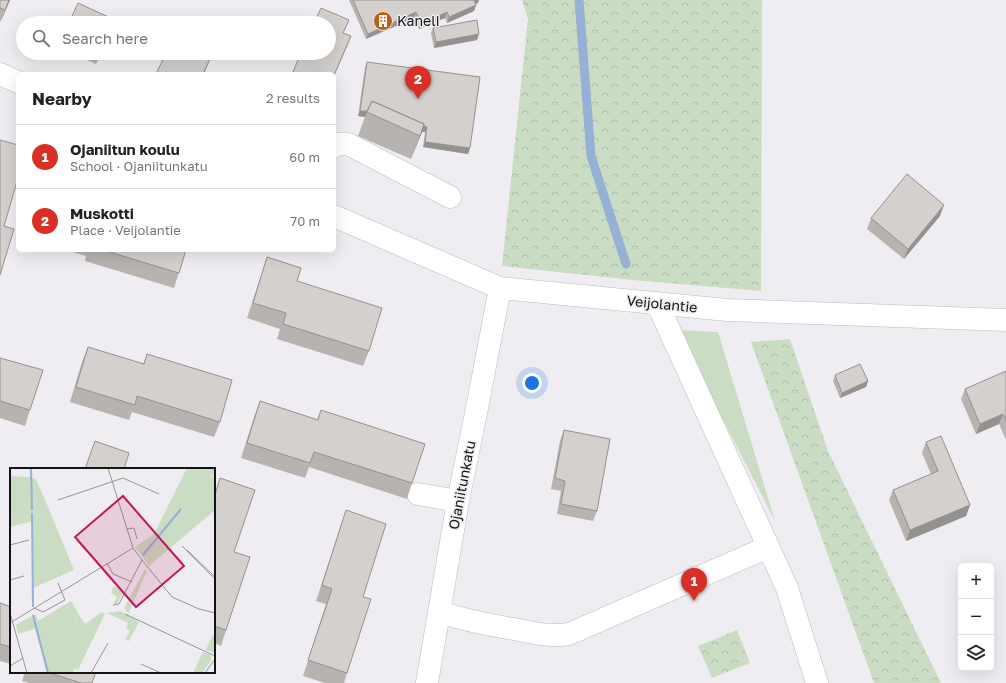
<!DOCTYPE html>
<html lang="en">
<head>
<meta charset="utf-8">
<style>
  :root { --surface:#fff; --page:#f2f2f2; --text:#222; --muted:#767676; --line:#e0e0e0; --accent:#d93025 }
  body { margin:0; font-family:"Golos Text",sans-serif; background:var(--page); color:var(--text) }
  .controls { position:absolute; right:12px; bottom:12px; display:grid; overflow:hidden; border-radius:6px; box-shadow:0 4px 16px #0002 }
  .controls button { width:36px; height:36px; display:grid; place-items:center; padding:0; border:0; border-bottom:1px solid var(--line); background:var(--surface); color:var(--text); font:20px sans-serif }
  .you { position:absolute; left:532px; top:383px; width:14px; height:14px; margin:-10px; border:3px solid #fff; border-radius:50%; background:#1a73e8; box-shadow:0 0 0 6px #1a73e833 }
  .badge { display:grid; place-items:center; width:26px; height:26px; border-radius:50%; background:var(--accent); color:#fff; font-size:13px; font-weight:700 }
  .pin { position:absolute; translate:-50% -33px; filter:drop-shadow(0 1px 2px #0008) }
  .pin::after { content:''; position:absolute; top:21px; width:14px; height:12px; background:inherit; clip-path:polygon(0 0,100% 0,50% 100%) }
  .list { margin:0; padding:0; list-style:none }
  h2 { display:flex; justify-content:space-between; align-items:center; height:52px; margin:0; padding:0 16px; font-size:17px }
  h2 small { font-size:13px; font-weight:400; color:var(--muted) }
  .list li { display:grid; grid-template-columns:26px 1fr auto; gap:12px; align-items:center; box-sizing:border-box; height:64px; padding:0 16px; border-top:1px solid var(--line) }
  .list b { display:block; font-size:15px; white-space:nowrap }
  .list p { margin:0; font-size:13px; white-space:nowrap; color:var(--muted) }
  .list em { font-size:13px; font-style:normal; color:var(--muted) }
  .icon { flex:none; width:22px; height:22px; fill:none; stroke:currentColor; stroke-width:2; stroke-linecap:round; stroke-linejoin:round }
  .map { position:relative; flex:none; width:1006px; height:683px; overflow:hidden }
  .search { position:absolute; background:var(--surface); box-shadow:0 4px 16px #0002; left:16px; top:16px; width:320px; height:44px; display:flex; align-items:center; gap:10px; box-sizing:border-box; padding:0 14px; border-radius:22px; color:var(--muted); font-size:15px }
  .panel { position:absolute; background:var(--surface); box-shadow:0 4px 16px #0002; left:16px; top:72px; width:320px; height:180px; border-radius:6px }
  .map>svg:first-child { display:block }
  .grass { fill:#caddc4 }
  .forest { fill:url(#forest-crowns) }
  .lines { fill:none; stroke-linecap:round; stroke-linejoin:round }
  .stream { stroke:#96b0d6; stroke-width:9 }
  .minor-casing { stroke:#bcbbbe; stroke-width:23 }
  .minor { stroke:#fff; stroke-width:22 }
  .wall { fill:#b6b3b1 }
  .shaded-wall { fill:#949290 }
  .building { fill:#d4d0ce; stroke:#949290 }
  .labels { text-anchor:middle; stroke-width:3; stroke-linejoin:round; paint-order:stroke }
  .poi-label { font-size:14px; fill:#141315; stroke:#efedf1; text-anchor:start }
  .street-label { font-size:14px; fill:#141315; stroke:#efedf1 }
  .inset-river { fill:none; stroke:#96b0d6; stroke-width:2 }
  .inset-road { fill:none; stroke:#979699; stroke-width:1 }
  .view { fill:#c2185b; fill-opacity:0.15; stroke:#c2185b; stroke-width:2 }
  .inset-edge { fill:none; stroke:#141315; stroke-width:2 }
</style>
</head>
<body>
<div class="map">
<svg width="1006" height="683" viewBox="0 0 1006 683">
  <defs>
    <pattern id="forest-crowns" width="20" height="18" patternUnits="userSpaceOnUse"><rect width="20" height="18" fill="#caddc4"/><path d="M2 6a3 3 0 1 1 6 0M12 15a3 3 0 1 1 6 0" fill="none" stroke="#adbda8"/></pattern>
  </defs>
  <rect width="100%" height="100%" fill="#efedf1"/>
  <path class="grass" d="M677,330l41,2 57,189z"/>
  <path class="forest" d="M522,0h240l-1,291 -128,-11 -131,-14 26,-247z
    M790,339l38,112 113,232h-67l-123,-341z
    M737,630l13,33 -38,15 -14,-32z"/>
  <g class="lines">
    <path class="stream" d="M579,0l12,156 35,108"/>
    <defs>
      <path id="minor" d="M0,74l18,8
        M334,147l4,-3h10l102,53
        M334,216l166,72 227,22 279,10
        M657,303l130,285 30,95
        M418,494l40,7
        M439,612c26,8 49,13 75,17 18,4 37,8 55,5l199,-87
        M427,683l31,-182 19,-93 23,-120"/>
    </defs>
    <use href="#minor" class="minor-casing"/>
    <use href="#minor" class="minor"/>
  </g>
  <path class="wall" d="M0,0h10l-9,21h-1z
    M349,0h130l-1,3 -3,1 1,1 -2,6 -27,12 -2,-5 -26,11 -5,-11 -48,21z
    M433,28l44,12 -43,8 -3,-15z
    M72,53h29l-5,11z
    M367,62l103,86 -2,6 -45,-7 2,-15h-3l-11,27 -53,-23 7,-19 -7,-1 7,-49z
    M940,216l-36,43 -37,-30 4,-11z
    M66,250h120l-12,38 -89,-27 1,-5z
    M267,257l30,24 72,70 -6,15 -86,-27 3,-10 -33,-11z
    M88,347l55,17 4,-10 73,68 -6,15 -82,-25 -3,8 -59,-18 12,-40z
    M0,358l30,52 -5,16 -25,-8z
    M1006,371v69l-7,-16 -23,10 -15,-35 4,-10z
    M835,375l33,6 -2,6 -26,11 -7,-17z
    M260,401l57,19 4,-10 91,73 -5,16 -98,-32 -4,11 -64,-20 13,-41z
    M564,430l33,81 -4,10 -36,-7 4,-23 -10,-2 9,-48z
    M926,442l44,63 -4,11 -60,25 -17,-41 4,-10 38,-16 -9,-21z
    M220,478l14,74 -8,78 -5,16 -7,-3v-147z
    M346,510l17,87 -16,76 -3,10h-19l-22,-7 23,-72 -10,-3z
    M0,603l11,4v57l-11,-3z
    M25,672h71l-4,11h-63l-7,-2z"/>
  <path class="shaded-wall" d="M9,0h1l-9,21 4,-11z
    M474,0h5l-1,3 -6,3z
    M476,5l-2,6 -27,12 2,-6z
    M416,12l-2,6 -48,21 2,-5z
    M447,12l-2,6 -26,11 2,-5z
    M479,34l-2,6 -43,8 2,-6z
    M351,36l-2,6 -15,34v-1z
    M100,53h1l-5,11z
    M210,59l-6,15h-1z
    M360,111l48,6 -41,-5 -2,5 -7,-1z
    M407,124l20,3 -2,5h-3l-11,27 10,-27 -16,-2z
    M425,142l45,6 -2,6 -45,-7z
    M944,205l-4,11 -36,43 4,-10z
    M868,381l-2,6 -26,11 2,-5z
    M1003,414l-4,10 -23,10 4,-10z
    M970,505l-4,11 -60,25 4,-11z"/>
  <path class="building" d="M0,0h9l-4,10 -5,-2z
    M353,0h121l2,5 -27,12 -2,-5 -26,12 -5,-12 -48,22z
    M78,3l37,17 -1,3h-45z
    M321,8l28,12 -6,13 8,3 -17,39v-1h-42l9,-21h28v-30h-15z
    M477,20l2,14 -43,8 -3,-14z
    M166,53h32l12,6 -7,15h-47z
    M367,62l113,15 -10,71 -45,-6 2,-15 -3,-1v-2l-52,-23 -5,10h-7z
    M372,101l52,23 -4,12 -53,-24z
    M0,140l18,5v33l-14,48 10,3 -14,46z
    M907,174l37,31 -36,44 -37,-31z
    M103,250h83l-7,23z
    M267,257l34,11 -4,13 85,27 -13,43 -86,-27 3,-11 -33,-10z
    M88,347l56,17 3,-10 85,26 -12,42 -83,-26 -2,9 -59,-18z
    M0,358l43,12 -13,40 -30,-9z
    M860,364l8,17 -26,12 -7,-18z
    M1006,371v49l-3,-6 -23,10 -15,-35z
    M260,401l58,19 3,-10 104,34 -13,39 -98,-31 -4,11 -63,-20z
    M564,430l46,9 -13,72 -36,-7 4,-23 -10,-3z
    M941,436l29,69 -60,25 -17,-40 45,-19 -12,-29z
    M95,441l34,12 -5,16h-39z
    M220,478l35,12 -21,62 16,5 -24,73 -12,-4v-128z
    M346,510l40,14 -23,73 8,2 -24,74 -39,-13 24,-71 -10,-4z
    M0,603l11,4v40l-11,-3z
    M47,672h49l-4,11h-11z"/>
  <defs>
    <symbol id="building-disc" viewBox="-11 -11 22 22"><circle r="9.5" fill="#bd5f14" stroke="#efedf1"/><path d="M-4-6H4V6H1V3H-1V6H-4ZM-2.5-4.3h1.7v1.8h-1.7ZM.8-4.3h1.7v1.8H.8ZM-2.5-1h1.7V.8h-1.7ZM.8-1h1.7V.8H.8Z" fill="#fff"/></symbol>
  </defs>
  <g fill-rule="evenodd">
    <use href="#building-disc" x="372" y="10" width="22" height="22"/>
  </g>
  <g class="labels">
    <g class="poi-label">
      <text x="397" y="26">Kaneli</text>
    </g>
    <g class="street-label">
      <text transform="translate(662 304) rotate(6)" y="5">Veijolantie</text>
      <text transform="translate(462 485) rotate(-79)" y="5">Ojaniitunkatu</text>
    </g>
  </g>
  <g transform="translate(10 468)">
    <rect width="205" height="205" fill="#efedf1"/>
    <path d="M196,4l9,6 -13,25 -10,-5zM0,8l19,1 3,33 -22,4zM38,39l26,63 -41,18 -1,-74zM61,133l8,14 -5,2 3,6 -28,16 -11,-18z" fill="#caddc4"/>
    <path d="M177,0h28v9l-9,-5 -13,26 9,5 13,-25v32l-66,56 -14,-19 19,-13zM19,9l7,2 12,28 -15,7v7l-23,6v-13l22,-5zM135,101l2,2 -18,41 1,3 -6,-7zM104,118l10,6 -8,13 -2,-2 3,-6 -6,-4zM110,143l19,11 -10,19 -4,-1 5,-9 -4,-3 2,-5 -21,-10zM92,144l3,2 -27,56 -3,-2 -3,5h-25l-12,-44 -17,5 -2,-9 19,-11 14,25 28,-16 -3,-6 5,-2 6,9zM202,168h3v17l-9,-3zM193,184l8,3v6l-9,12h-9z" fill="#caddc4"/>
    <path class="inset-river" d="M21,0l1,42M22,45l1,94M133,87l38,-46M23,147l15,58"/>
    <path class="inset-road" d="M98,0l25,80 13,17 26,32 27,12 16,4M48,32l65,-22 36,16M117,61l7,-1 3,11M0,77l19,-5M172,78l33,33M177,82l28,27M97,95l6,11 19,8M0,112l14,-4M103,137l6,-1 23,-44M24,140l9,4 22,-12 -7,-17M0,145l17,60M115,146l90,42M0,155l123,-75M131,196l20,9M0,198l13,-8M81,205l17,-30M195,205l10,-14"/>
    <path class="view" d="M113,28l61,70 -48,41 -61,-70z"/>
    <rect width="205" height="205" class="inset-edge"/>
  </g>
</svg>
<div class="controls">
<button>+</button>
<button>−</button>
<button><svg class="icon" aria-label="layers" viewBox="0 0 24 24"><path d="M12 4l9 5-9 5-9-5zM3 14l9 5 9-5"/></svg></button>
</div>
<div class="you"></div>
<div class="pin badge" style="left:694px;top:601px">1</div>
<div class="pin badge" style="left:418px;top:99px">2</div>
<div class="search"><svg class="icon" aria-label="search" viewBox="0 0 24 24"><circle cx="10" cy="10" r="6"/><path d="M15 15l6 6"/></svg>Search here</div>
<section class="panel">
<h2>Nearby<small>2 results</small></h2>
<ul class="list">
<li><span class="badge">1</span><div><b>Ojaniitun koulu</b><p>School · Ojaniitunkatu</p></div><em>60 m</em></li>
<li><span class="badge">2</span><div><b>Muskotti</b><p>Place · Veijolantie</p></div><em>70 m</em></li>
</ul>
</section>
</div>
</body>
</html>
